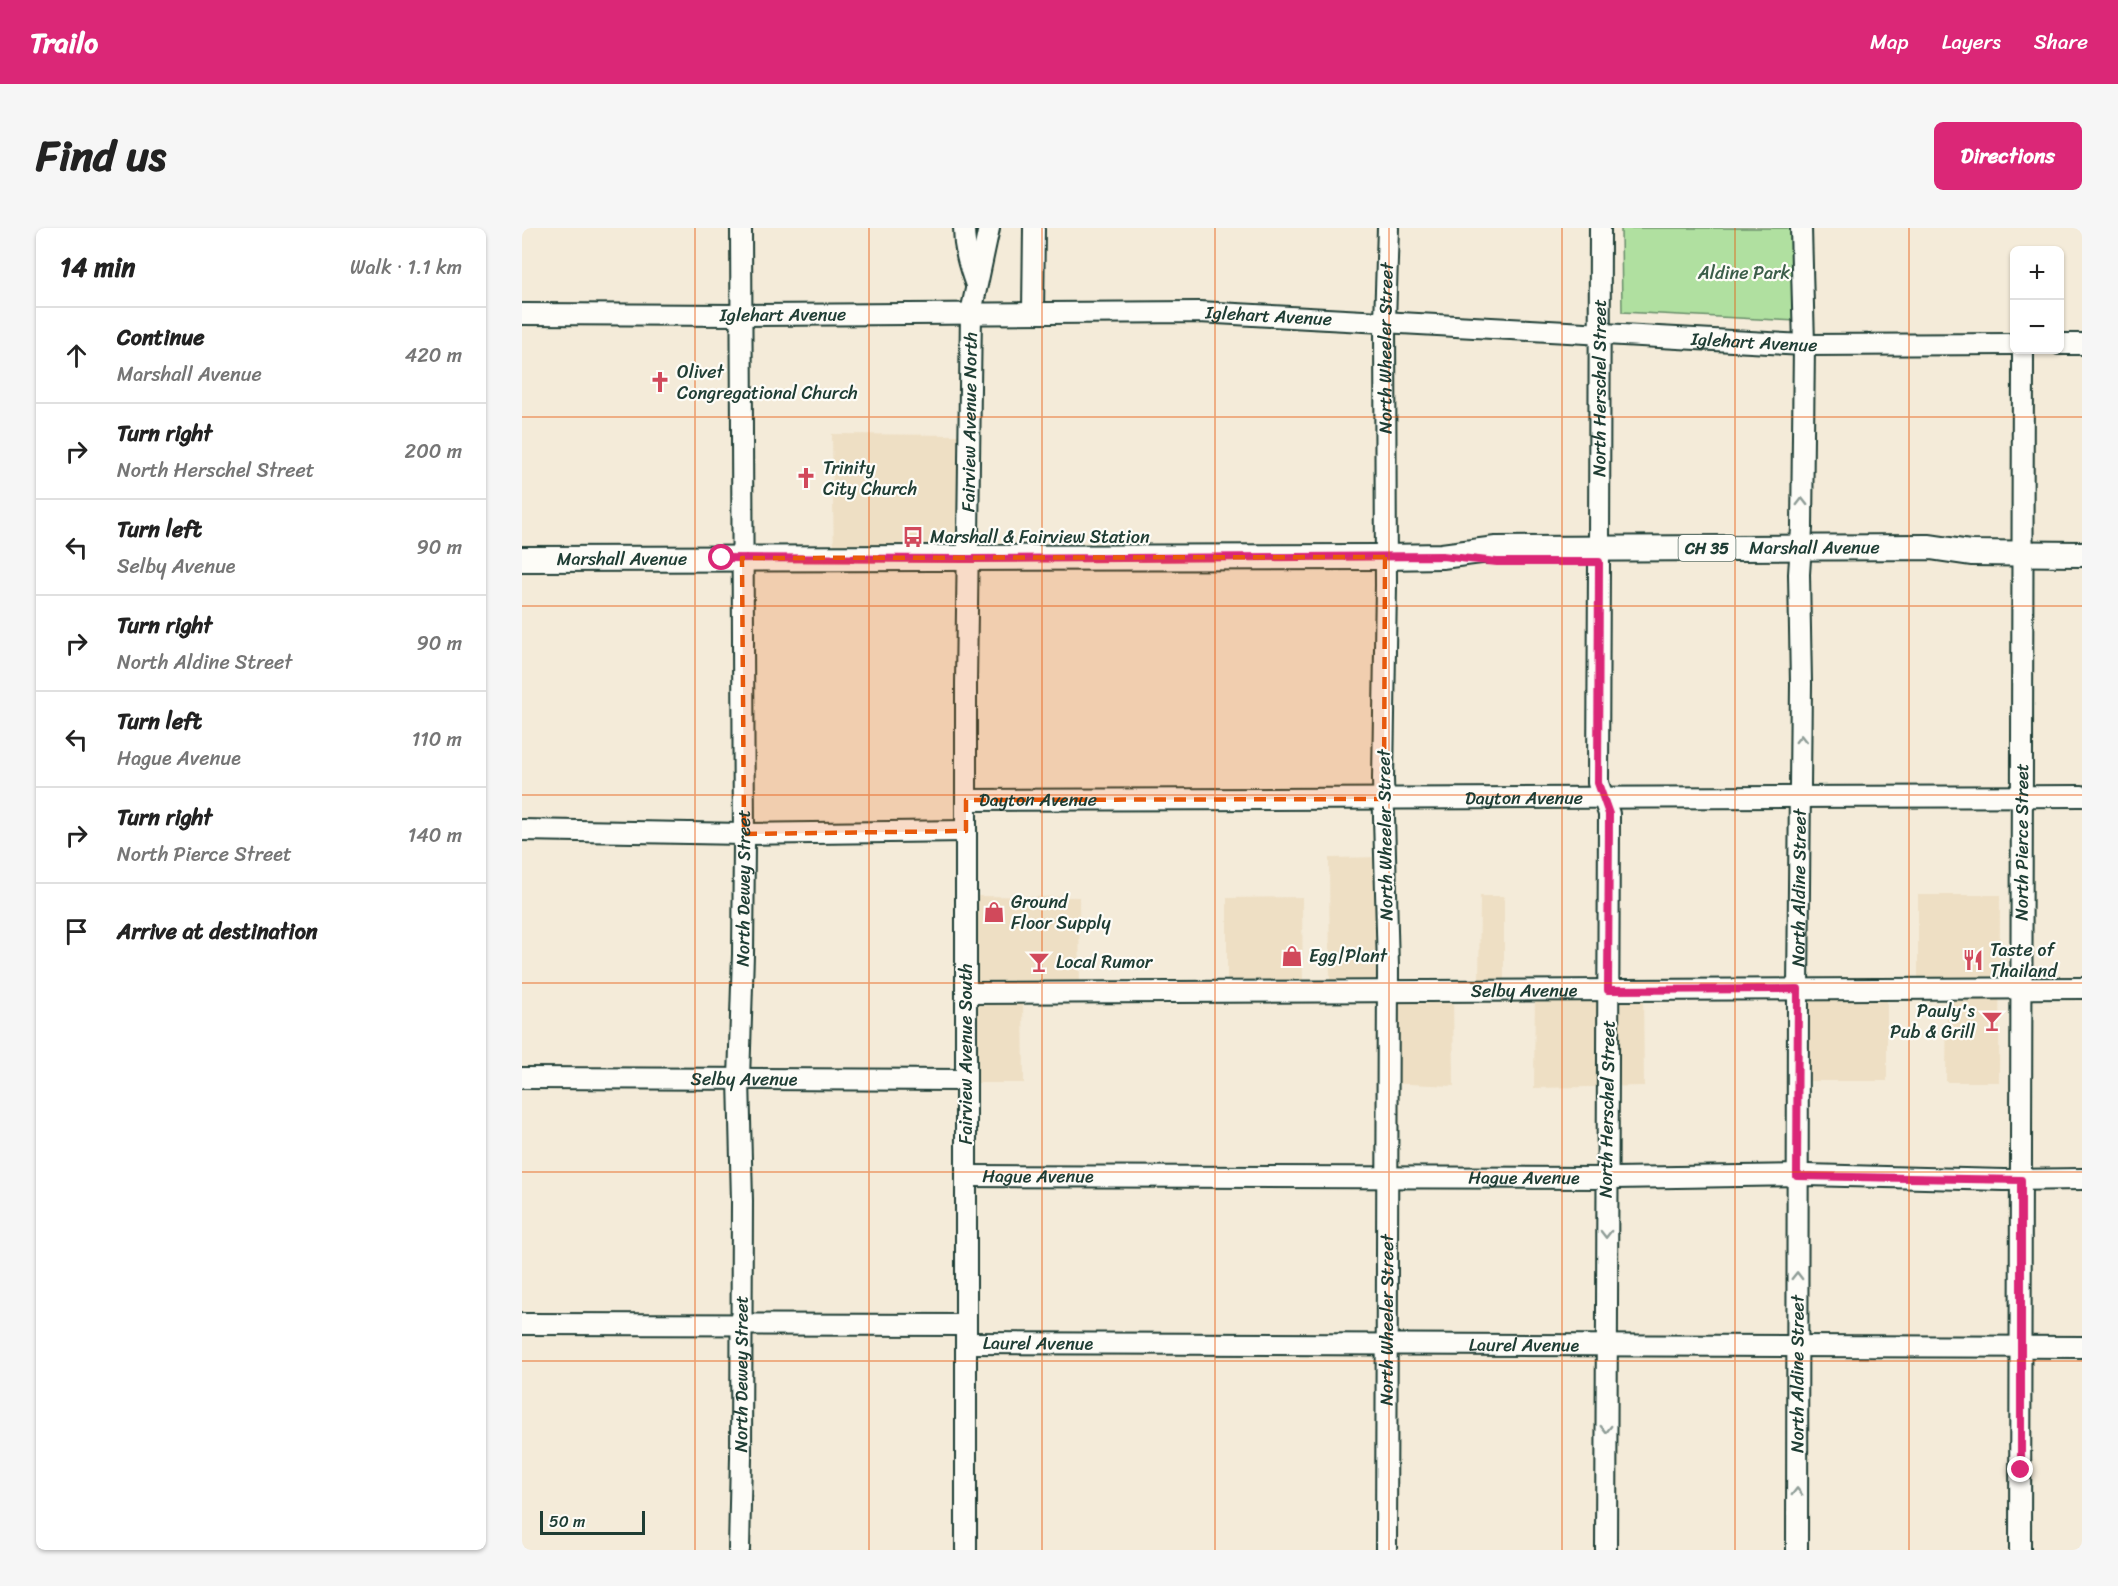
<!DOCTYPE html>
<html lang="en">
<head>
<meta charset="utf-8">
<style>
  :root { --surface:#fff; --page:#f6f6f6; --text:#222; --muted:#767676; --line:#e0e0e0; --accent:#db2777 }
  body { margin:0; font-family:Sriracha,sans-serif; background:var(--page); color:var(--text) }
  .controls { position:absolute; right:18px; top:18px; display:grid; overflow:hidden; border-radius:9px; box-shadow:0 2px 4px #0004 }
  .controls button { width:54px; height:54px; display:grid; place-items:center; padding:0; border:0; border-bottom:2px solid var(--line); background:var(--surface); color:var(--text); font:30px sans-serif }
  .scale { position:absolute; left:18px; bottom:15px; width:105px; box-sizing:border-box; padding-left:6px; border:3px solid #1f3d34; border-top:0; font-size:16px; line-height:21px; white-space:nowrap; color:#1f3d34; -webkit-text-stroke:4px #fdfcf7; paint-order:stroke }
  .stop { position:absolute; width:18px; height:18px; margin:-14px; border:4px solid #db2777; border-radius:50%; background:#fff }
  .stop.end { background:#db2777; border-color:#fff; box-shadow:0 2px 6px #0008 }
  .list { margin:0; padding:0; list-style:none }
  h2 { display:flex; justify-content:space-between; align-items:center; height:78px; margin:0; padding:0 24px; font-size:26px }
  h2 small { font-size:20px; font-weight:400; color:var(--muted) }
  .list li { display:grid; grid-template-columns:39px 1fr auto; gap:18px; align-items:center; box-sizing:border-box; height:96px; padding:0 24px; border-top:2px solid var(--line) }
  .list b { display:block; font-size:22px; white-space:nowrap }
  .list p { margin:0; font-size:20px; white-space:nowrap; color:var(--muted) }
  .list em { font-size:20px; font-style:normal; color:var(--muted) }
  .icon { flex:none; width:33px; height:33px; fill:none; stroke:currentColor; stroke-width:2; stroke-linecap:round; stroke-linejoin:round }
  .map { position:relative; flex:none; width:1560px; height:1322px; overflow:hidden; border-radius:9px }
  header { display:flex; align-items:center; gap:36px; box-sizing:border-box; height:84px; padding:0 30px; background:var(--accent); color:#fff }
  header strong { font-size:28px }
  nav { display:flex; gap:33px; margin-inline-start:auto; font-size:21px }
  .intro { display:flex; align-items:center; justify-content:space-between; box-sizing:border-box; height:144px; padding:0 36px }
  h1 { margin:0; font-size:42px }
  .button { padding:15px 27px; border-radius:9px; background:var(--accent); color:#fff; font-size:21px; font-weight:700 }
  main { display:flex; gap:36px; padding:0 36px }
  aside { flex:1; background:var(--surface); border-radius:9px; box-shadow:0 2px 4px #0004 }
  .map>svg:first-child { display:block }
  .built { fill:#eedfc4 }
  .green { fill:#b0e0a0; stroke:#688e6a; stroke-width:1.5 }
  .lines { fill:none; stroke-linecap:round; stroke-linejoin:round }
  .minor-casing { stroke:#1f3d34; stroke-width:24 }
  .major-casing { stroke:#1f3d34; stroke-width:28 }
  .minor { stroke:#fdfcf7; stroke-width:20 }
  .major { stroke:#fdfcf7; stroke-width:24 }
  .oneway { stroke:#8e9c96 }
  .route { stroke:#db2777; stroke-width:8 }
  .marked { fill:#e8590c; fill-opacity:0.2; stroke:#e8590c; stroke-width:4.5; stroke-dasharray:12 8; stroke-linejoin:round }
  .grid { fill:none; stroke:#e8590c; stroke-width:1.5; stroke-opacity:0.55 }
  .labels { text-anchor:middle; stroke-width:4.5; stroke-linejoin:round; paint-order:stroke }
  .shield { fill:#fdfcf7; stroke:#62766e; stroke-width:1.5 }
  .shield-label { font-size:16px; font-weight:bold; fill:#1f3d34 }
  .park-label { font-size:18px; fill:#3c5e4a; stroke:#fdfcf7 }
  .street-label { font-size:18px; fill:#1f3d34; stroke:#fdfcf7 }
  .poi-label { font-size:18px; fill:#1f3d34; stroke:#fdfcf7; text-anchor:start }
</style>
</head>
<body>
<header>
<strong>Trailo</strong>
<nav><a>Map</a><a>Layers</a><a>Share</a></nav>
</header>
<div class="intro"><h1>Find us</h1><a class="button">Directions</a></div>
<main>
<aside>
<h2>14 min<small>Walk · 1.1 km</small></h2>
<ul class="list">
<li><svg class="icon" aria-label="ahead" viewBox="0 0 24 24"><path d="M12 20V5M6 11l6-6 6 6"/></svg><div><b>Continue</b><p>Marshall Avenue</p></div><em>420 m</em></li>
<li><svg class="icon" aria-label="right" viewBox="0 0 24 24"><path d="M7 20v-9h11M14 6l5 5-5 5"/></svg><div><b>Turn right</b><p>North Herschel Street</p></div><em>200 m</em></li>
<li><svg class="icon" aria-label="left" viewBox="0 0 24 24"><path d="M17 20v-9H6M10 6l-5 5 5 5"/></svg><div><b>Turn left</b><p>Selby Avenue</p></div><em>90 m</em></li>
<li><svg class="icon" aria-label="right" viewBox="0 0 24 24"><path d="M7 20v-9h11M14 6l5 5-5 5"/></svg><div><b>Turn right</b><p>North Aldine Street</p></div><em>90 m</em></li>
<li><svg class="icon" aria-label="left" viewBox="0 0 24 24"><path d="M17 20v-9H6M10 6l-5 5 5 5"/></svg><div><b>Turn left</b><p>Hague Avenue</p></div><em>110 m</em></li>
<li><svg class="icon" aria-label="right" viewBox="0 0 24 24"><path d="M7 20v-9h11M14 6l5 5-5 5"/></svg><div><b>Turn right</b><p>North Pierce Street</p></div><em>140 m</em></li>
<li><svg class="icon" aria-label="arrive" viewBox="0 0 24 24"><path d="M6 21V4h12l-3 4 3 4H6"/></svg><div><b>Arrive at destination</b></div></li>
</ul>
</aside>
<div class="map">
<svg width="1560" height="1322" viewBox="0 0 1560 1322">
  <rect width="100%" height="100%" fill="#f4ebd9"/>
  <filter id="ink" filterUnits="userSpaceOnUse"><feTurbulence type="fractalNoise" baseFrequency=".0167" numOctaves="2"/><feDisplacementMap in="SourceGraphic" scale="12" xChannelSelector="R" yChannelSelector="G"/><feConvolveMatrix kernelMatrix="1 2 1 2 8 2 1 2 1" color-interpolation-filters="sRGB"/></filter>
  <g filter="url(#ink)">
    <path class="built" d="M310,206l135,1v127l-133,1z
      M862,629l1,134 68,1 1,94 -69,-3v-91h-55l-1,-134z
      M1396,667h82l-1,187h-53l1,-92 -29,-1z
      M442,668l115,1 1,101h-57l1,85h-59z
      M958,668h24v96l-25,-1z
      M780,669l1,95 -76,1v-95z
      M1013,759l108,1 1,98 -110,2z
      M1276,761h89v92h-91z"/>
    <path class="green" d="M1099,0h175l1,93 -175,-9z"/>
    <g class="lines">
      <defs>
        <g id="minor">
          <path d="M442,0c0,21 5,38 12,57"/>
          <path d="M511,84l1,-84"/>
          <path id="s1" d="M0,86l219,1 458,-3 605,33 210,-1"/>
          <path d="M1538,116h22"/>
          <path id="s2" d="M1077,320l1,-320"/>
          <path d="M1077,334l-1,221 11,31 -3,736"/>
          <path id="s3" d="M444,572l1116,-4"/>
          <path d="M0,602l222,4 222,-3"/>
          <path id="s4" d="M444,765l1116,-5"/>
          <path id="s5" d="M0,850l444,2"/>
          <path id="s6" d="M444,948l648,2 192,-3 198,5 78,-1"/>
          <path d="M0,1096l444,1"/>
          <path id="s7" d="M444,1115l1116,4"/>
          <path id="s8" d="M217,1322l2,-93 1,-256 -3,-122 4,-125 1,-111 -3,-615"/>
          <path id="s9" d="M444,1322v-866l5,-371 18,-85"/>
          <path id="s10" d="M864,1322l2,-582 -5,-189 3,-194 -1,-264 3,-93"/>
          <path id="s11" d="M1275,1322l1,-561 3,-305 -2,-110 3,-46 2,-183 -3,-117"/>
          <path id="s12" d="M1498,1322l3,-1200"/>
        </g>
        <g id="major">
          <path id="s13" d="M0,331l863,-2 57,-1 54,-7 434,-2 41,6 111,1"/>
        </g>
      </defs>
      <use href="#minor" class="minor-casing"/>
      <use href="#major" class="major-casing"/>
      <use href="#minor" class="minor"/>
      <use href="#major" class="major"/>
    </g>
    <defs><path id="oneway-chevron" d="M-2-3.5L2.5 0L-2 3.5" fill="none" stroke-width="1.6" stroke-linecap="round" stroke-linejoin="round" transform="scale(1.5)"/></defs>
    <g class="oneway">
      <use href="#oneway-chevron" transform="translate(1280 274) rotate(-90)"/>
      <use href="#oneway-chevron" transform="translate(1279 511) rotate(-90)"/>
      <use href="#oneway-chevron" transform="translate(1084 1006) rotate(90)"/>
      <use href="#oneway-chevron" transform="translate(1275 1048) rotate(-89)"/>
      <use href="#oneway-chevron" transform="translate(1084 1201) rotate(90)"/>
      <use href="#oneway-chevron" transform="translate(1275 1264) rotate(-90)"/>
    </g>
  </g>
  <g class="lines" filter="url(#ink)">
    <path class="route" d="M200,330l246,1 474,-3 55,6h102l-1,221 11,31 -1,176 190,-1 -1,187 224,4v290"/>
  </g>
  <path class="marked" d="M863,329l-1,242 -418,1v31l-222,3 -2,-276z"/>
  <path class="grid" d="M173,0v1322M347,0v1322M520,0v1322M693,0v1322M867,0v1322M1040,0v1322M1213,0v1322M1387,0v1322M0,189h1560M0,378h1560M0,567h1560M0,755h1560M0,944h1560M0,1133h1560"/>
  <defs>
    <symbol id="church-bare" viewBox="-9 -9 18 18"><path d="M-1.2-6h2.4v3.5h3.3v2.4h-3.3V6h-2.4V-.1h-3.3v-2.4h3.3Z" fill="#d1495b" stroke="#fdfcf7" stroke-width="2.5" paint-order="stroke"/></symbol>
    <symbol id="bus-bare" viewBox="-9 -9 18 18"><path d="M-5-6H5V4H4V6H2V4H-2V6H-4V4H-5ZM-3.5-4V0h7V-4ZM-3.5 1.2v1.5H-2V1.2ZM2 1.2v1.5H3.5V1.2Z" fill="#d1495b" stroke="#fdfcf7" stroke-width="2.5" paint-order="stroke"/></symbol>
    <symbol id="shop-bare" viewBox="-9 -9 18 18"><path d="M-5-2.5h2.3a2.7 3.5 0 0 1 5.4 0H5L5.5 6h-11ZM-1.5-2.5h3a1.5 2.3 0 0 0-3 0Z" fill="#d1495b" stroke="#fdfcf7" stroke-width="2.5" paint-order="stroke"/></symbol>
    <symbol id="restaurant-bare" viewBox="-9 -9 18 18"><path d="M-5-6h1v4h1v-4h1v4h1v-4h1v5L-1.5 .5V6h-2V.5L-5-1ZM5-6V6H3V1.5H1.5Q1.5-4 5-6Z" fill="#d1495b" stroke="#fdfcf7" stroke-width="2.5" paint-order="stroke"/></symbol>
    <symbol id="bar-bare" viewBox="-9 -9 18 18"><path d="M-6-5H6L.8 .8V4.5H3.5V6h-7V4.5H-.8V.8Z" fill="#d1495b" stroke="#fdfcf7" stroke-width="2.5" paint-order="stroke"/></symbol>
  </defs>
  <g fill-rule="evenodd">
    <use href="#church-bare" x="123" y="139" width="30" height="30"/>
    <use href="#church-bare" x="269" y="235" width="30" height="30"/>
    <use href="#bus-bare" x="376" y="294" width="30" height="30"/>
    <use href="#shop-bare" x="457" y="669" width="30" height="30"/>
    <use href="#shop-bare" x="755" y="713" width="30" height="30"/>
    <use href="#restaurant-bare" x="1436" y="717" width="30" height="30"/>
    <use href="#bar-bare" x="502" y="719" width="30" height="30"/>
    <use href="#bar-bare" x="1455" y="778" width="30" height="30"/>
  </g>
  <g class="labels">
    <rect class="shield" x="1156.5" y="307" width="57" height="26" rx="4.5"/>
    <g class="shield-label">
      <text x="1185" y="326">CH 35</text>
    </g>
    <g class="park-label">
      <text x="1222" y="51">Aldine Park</text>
    </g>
    <g class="street-label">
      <text dy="6" stroke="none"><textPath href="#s1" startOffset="261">Iglehart Avenue</textPath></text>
      <text dy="6" stroke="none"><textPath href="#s1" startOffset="747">Iglehart Avenue</textPath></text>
      <text dy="6" stroke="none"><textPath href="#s1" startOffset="1233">Iglehart Avenue</textPath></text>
      <text dy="6" stroke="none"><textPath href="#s10" startOffset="1202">North Wheeler Street</textPath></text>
      <text dy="6" stroke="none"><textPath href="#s2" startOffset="160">North Herschel Street</textPath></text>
      <text dy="6" stroke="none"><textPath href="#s9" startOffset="1128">Fairview Avenue North</textPath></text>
      <text dy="6" stroke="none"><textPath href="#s13" startOffset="1293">Marshall Avenue</textPath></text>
      <text dy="6" stroke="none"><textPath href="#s13" startOffset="100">Marshall Avenue</textPath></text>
      <text dy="6" stroke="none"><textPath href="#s3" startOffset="558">Dayton Avenue</textPath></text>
      <text dy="6" stroke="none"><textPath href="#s3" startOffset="72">Dayton Avenue</textPath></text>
      <text transform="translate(863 607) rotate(-91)" y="6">North Wheeler Street</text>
      <text dy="6" stroke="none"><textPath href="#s12" startOffset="708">North Pierce Street</textPath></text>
      <text dy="6" stroke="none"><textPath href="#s8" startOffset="662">North Dewey Street</textPath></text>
      <text dy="6" stroke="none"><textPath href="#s11" startOffset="662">North Aldine Street</textPath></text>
      <text dy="6" stroke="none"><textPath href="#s4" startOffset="558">Selby Avenue</textPath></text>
      <text transform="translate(444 826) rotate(-90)" y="6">Fairview Avenue South</text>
      <text dy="6" stroke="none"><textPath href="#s5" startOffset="222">Selby Avenue</textPath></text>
      <text transform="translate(1085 881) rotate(-89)" y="6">North Herschel Street</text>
      <text dy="6" stroke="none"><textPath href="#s6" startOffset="72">Hague Avenue</textPath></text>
      <text dy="6" stroke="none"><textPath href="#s6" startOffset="558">Hague Avenue</textPath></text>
      <text dy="6" stroke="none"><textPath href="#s10" startOffset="230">North Wheeler Street</textPath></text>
      <text dy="6" stroke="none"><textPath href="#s7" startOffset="72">Laurel Avenue</textPath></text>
      <text dy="6" stroke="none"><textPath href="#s7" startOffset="558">Laurel Avenue</textPath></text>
      <text dy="6" stroke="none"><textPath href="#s8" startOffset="176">North Dewey Street</textPath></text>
      <text dy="6" stroke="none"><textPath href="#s11" startOffset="176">North Aldine Street</textPath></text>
    </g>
    <g class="poi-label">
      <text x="155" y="150">Olivet<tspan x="155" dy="21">Congregational Church</tspan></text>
      <text x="301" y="246">Trinity<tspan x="301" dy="21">City Church</tspan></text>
      <text x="408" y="315">Marshall &amp; Fairview Station</text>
      <text x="489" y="680">Ground<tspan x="489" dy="21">Floor Supply</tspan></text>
      <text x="1468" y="728">Taste of<tspan x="1468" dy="21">Thailand</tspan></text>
      <text x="787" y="734">Egg|Plant</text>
      <text x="534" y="740">Local Rumor</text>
      <text x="1453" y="789" text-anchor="end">Pauly's<tspan x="1453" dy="21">Pub &amp; Grill</tspan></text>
    </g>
  </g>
</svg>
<div class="controls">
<button>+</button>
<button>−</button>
</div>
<div class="scale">50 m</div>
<div class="stop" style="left:200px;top:330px"></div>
<div class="stop end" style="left:1499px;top:1242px"></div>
</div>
</main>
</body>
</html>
